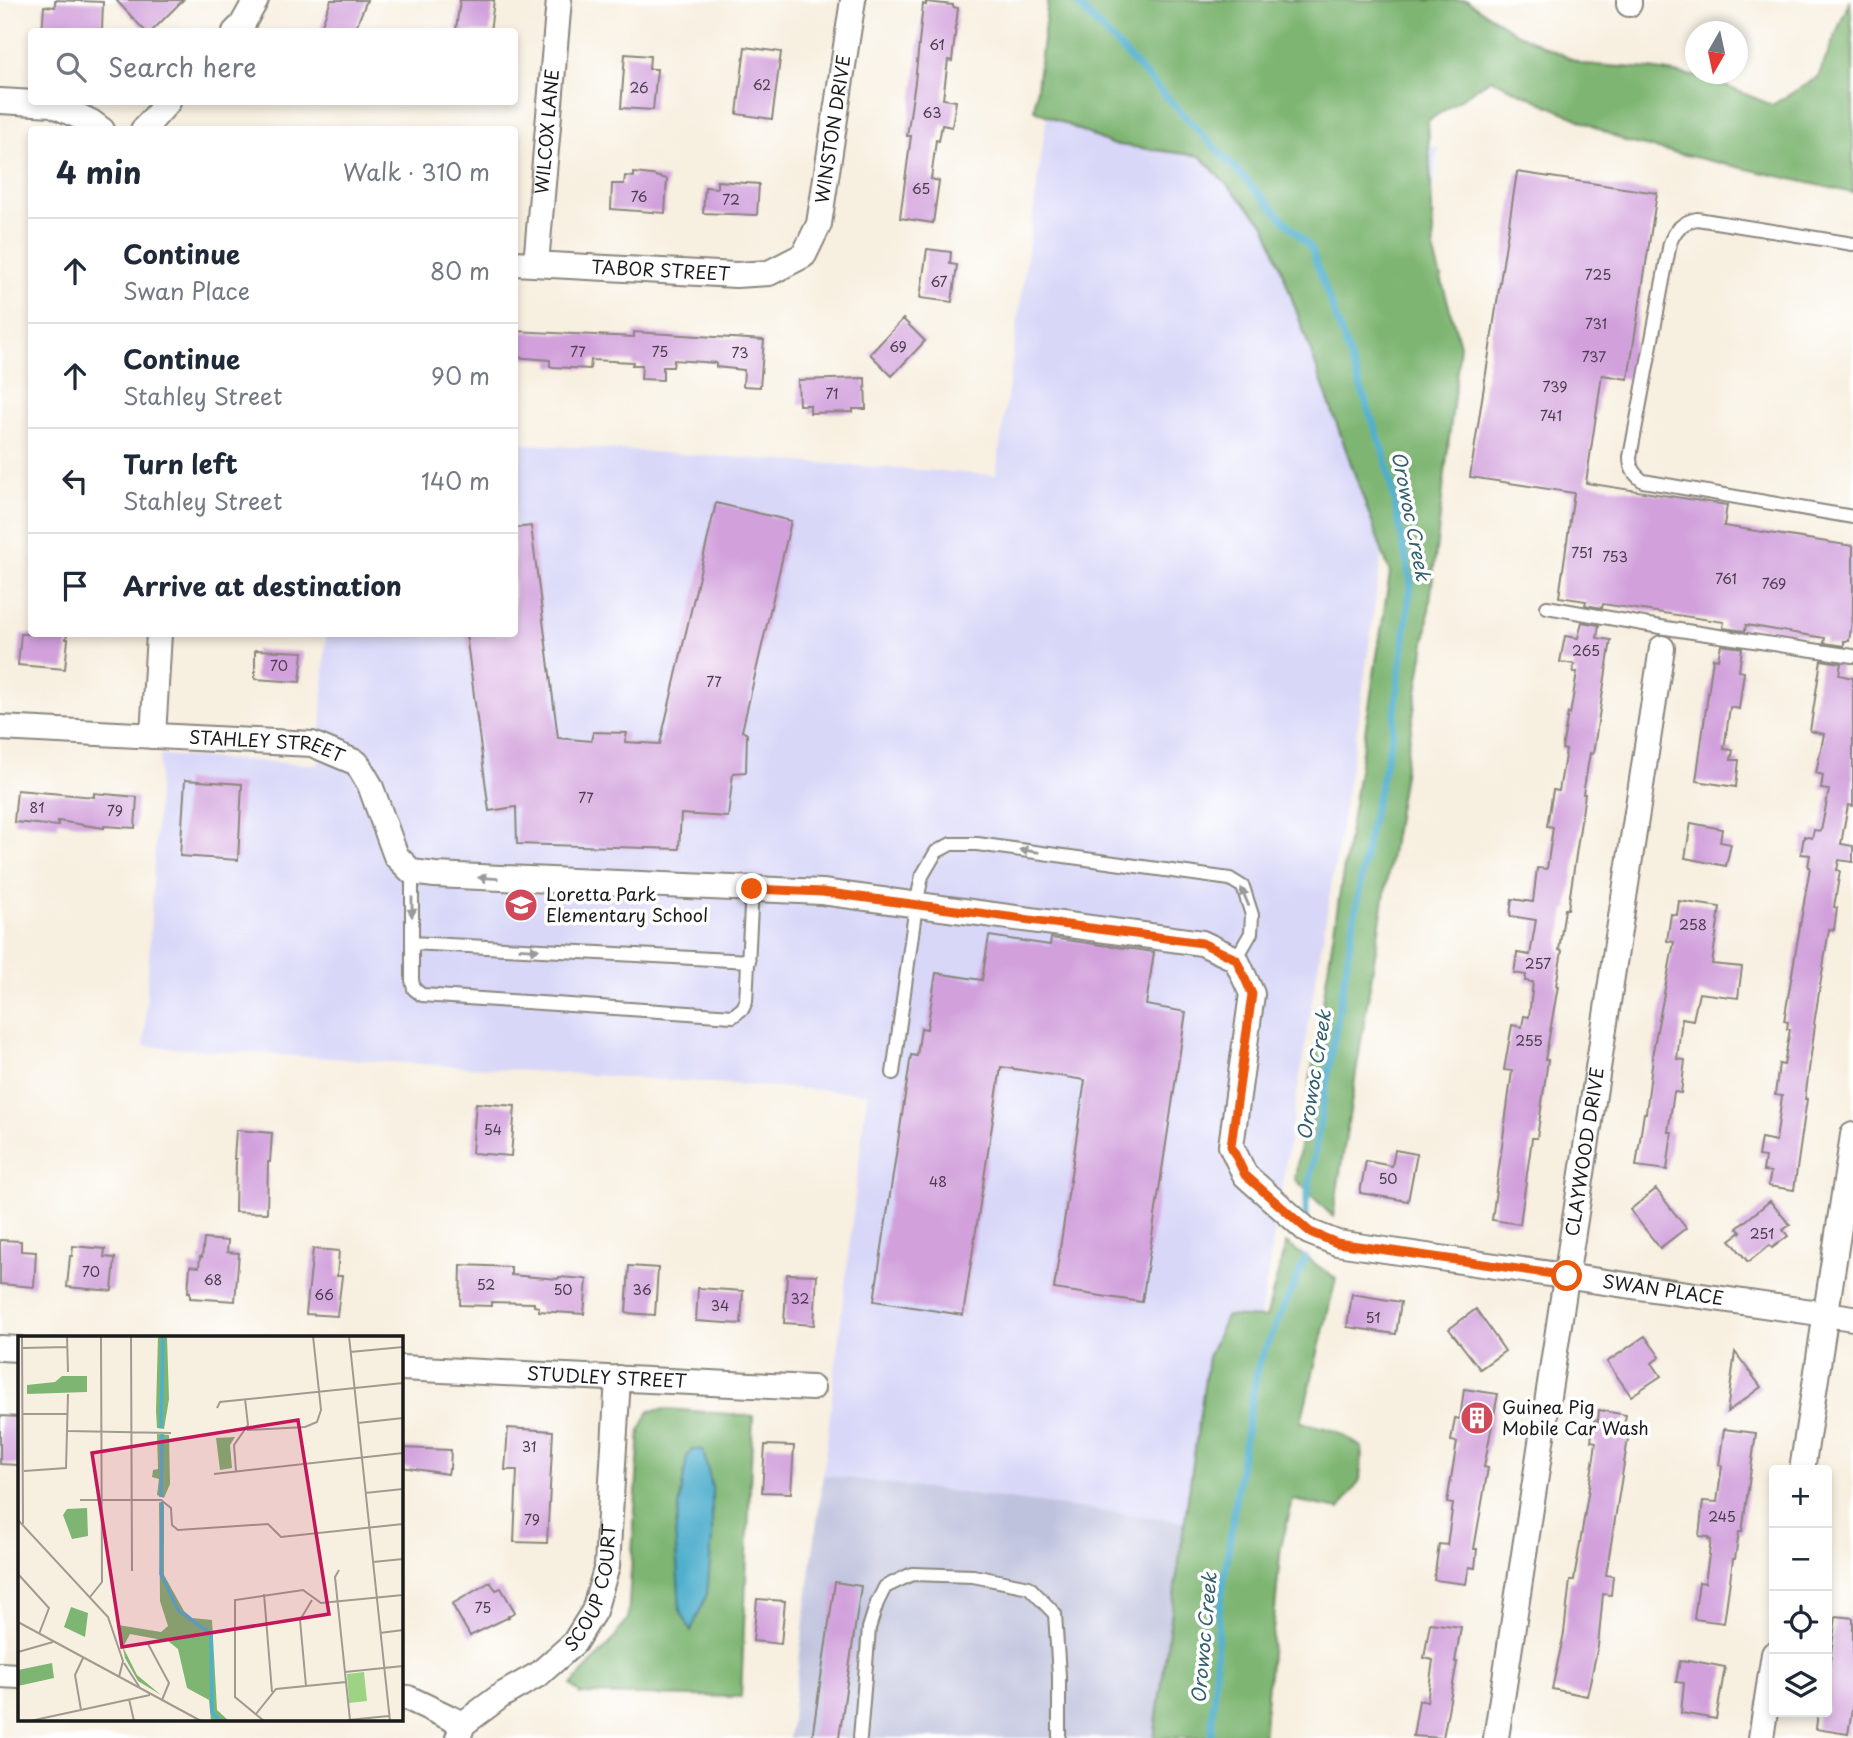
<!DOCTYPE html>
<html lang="en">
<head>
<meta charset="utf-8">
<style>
  :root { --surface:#fff; --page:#f6f6f7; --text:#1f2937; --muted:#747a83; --line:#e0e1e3 }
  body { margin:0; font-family:"Playpen Sans",sans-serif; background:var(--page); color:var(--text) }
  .controls { position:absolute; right:21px; bottom:21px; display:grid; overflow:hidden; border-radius:7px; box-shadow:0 4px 10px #0003 }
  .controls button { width:63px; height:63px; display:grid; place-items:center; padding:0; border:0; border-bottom:2px solid var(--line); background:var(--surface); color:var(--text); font:35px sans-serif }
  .compass { position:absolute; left:1685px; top:21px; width:63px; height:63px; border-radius:50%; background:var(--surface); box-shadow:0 4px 10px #0003; rotate:189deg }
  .stop { position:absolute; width:21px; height:21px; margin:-16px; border:5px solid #ea580c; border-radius:50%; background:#fff }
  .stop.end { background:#ea580c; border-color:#fff; box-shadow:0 2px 7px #0008 }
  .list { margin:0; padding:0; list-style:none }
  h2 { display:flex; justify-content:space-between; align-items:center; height:91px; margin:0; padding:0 28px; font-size:30px }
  h2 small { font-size:23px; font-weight:400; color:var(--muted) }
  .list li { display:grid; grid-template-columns:46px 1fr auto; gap:21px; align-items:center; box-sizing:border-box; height:105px; padding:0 28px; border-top:2px solid var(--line) }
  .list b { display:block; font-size:26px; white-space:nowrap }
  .list p { margin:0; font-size:23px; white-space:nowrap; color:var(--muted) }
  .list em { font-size:23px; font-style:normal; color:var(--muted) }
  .icon { flex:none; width:38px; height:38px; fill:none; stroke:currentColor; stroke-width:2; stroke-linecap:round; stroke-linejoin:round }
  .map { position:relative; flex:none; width:1853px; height:1738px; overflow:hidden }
  .search { position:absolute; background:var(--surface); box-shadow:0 4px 10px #0003; left:28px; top:28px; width:490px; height:77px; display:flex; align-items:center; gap:18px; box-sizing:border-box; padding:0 24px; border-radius:7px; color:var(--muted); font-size:26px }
  .panel { position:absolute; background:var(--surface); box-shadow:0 4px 10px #0003; left:28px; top:126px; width:490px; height:511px; border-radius:7px }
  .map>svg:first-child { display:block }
  .built { fill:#d8d7f8 }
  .industrial { fill:#bfc2dd }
  .forest { fill:#7eb572; stroke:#4d6847; stroke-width:2 }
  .water { fill:#4fafcd; stroke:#366674; stroke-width:2 }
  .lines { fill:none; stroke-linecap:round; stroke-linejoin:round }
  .stream { stroke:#4fafcd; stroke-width:7 }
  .building { fill:#d2a1dc }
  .service-casing { stroke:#8a867e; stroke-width:16 }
  .minor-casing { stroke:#8a867e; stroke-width:28 }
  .service { stroke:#fff; stroke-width:12 }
  .minor { stroke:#fff; stroke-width:24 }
  .oneway { fill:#999 }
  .route { stroke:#ea580c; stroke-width:9 }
  .labels { text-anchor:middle; stroke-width:7; stroke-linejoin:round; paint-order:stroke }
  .number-label { font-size:14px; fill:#4a3d4c }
  .street-label { font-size:18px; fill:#1c1c1c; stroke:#fff }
  .poi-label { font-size:18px; fill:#1c1c1c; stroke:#fff; text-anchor:start }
  .water-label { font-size:19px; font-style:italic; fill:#335e6c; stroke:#fff }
  .inset-river { fill:none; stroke:#4fafcd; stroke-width:3.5 }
  .inset-road { fill:none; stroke:#9f9b91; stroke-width:2 }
  .view { fill:#c2185b; fill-opacity:0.15; stroke:#c2185b; stroke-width:3.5 }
  .inset-edge { fill:none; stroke:#1c1c1c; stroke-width:3.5 }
</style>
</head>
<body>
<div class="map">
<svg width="1853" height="1738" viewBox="0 0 1853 1738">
  <rect width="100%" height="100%" fill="#fff"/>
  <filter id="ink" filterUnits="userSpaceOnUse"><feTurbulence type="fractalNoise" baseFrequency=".0143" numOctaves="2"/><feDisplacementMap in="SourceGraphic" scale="14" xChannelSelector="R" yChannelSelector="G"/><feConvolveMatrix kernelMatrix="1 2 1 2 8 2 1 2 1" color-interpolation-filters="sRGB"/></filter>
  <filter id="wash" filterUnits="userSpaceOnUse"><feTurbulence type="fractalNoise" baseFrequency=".00686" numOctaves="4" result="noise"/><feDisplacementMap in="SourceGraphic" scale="28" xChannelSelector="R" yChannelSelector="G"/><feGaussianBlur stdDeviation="1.57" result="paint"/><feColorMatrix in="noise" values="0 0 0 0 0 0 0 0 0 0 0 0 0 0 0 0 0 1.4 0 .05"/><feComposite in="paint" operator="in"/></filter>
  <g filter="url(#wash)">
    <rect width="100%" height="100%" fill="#f7efdf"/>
    <path class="built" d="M1051,87l387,61 -79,569 -133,810 -403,-52 44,-382 -723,-47 16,-291 159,10 7,-131h188l1,-191 481,32z"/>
    <path class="industrial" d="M823,1475l403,52 -41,211h-396z"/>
    <path class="forest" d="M1048,0h418l50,33 66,31 68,5 56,9 66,27 46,-28 32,-77 3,49v144l-226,-51 -136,-63 -63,42 6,132 26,92 -34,291 -93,581 -38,-38 95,-606 -124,-347 -66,-70 -89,-12 -77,-34z
      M1286,1243l50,36 -35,143 35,9 26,16 -2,34 -21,28 -46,-9 -12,46 -18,192h-109l54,-381 18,-41 40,2z
      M668,1409l85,7 -12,281 -161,-3 -9,-9 37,-39 20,-27 12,-189 9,-19z"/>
    <path class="water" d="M693,1449l10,1 9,37v51l-5,56 -16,37 -11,-21 -5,-77 12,-76z"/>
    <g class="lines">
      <path class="stream" d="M1074,0l237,248 74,208 26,127 -19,153 -23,96 -63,372v16
        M1211,1738l8,-124 22,-152 17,-97 46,-103 1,-4"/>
    </g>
    <g id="blocks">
      <path class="building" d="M55,0l48,2 -1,28 -6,-1v3h-54l2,-26 11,1z
        M116,0h67l-32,32h-5z
        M331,0h36l-13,32h-35z
        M460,0h34l-4,32h-33l1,-3h-2z
        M926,2l27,3v2l5,1 -6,53 -4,-1 -5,39 13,2 -4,26 -10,-2 -3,16 -3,-1 -5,39 8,2 -6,42 -33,-5 11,-82h-4l8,-54 8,-78 3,1z
        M745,47l36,5 -9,67 -35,-5z
        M625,54l25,2 -1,13h8l-4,41 -32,-2z
        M1517,172l140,21 -29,186 -26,-4 -16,108 141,22 -3,21 129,20v69l-4,26h-5v5l-20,-3 1,-5 -79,-13 -1,6 -22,-3 1,-6 -121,-18 -1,4 -17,-3 1,-4 -27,-4 15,-104 -104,-16z
        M634,173l18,2 15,4 -2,34 -54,-4 1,-25h12l1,-8 9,1z
        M717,181l42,3 -2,31 -54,-2 2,-26 12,1z
        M927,249l24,3 -1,12 7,1 -5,37 -32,-4z
        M903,319l22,22 -33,35 -22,-22z
        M514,331l120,6v-5l130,8 -4,47 -17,-1 1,-16 -28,-3v-4l-42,-3 -1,7h-10v13l-22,-1 1,-14h-10l1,-3 -42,-2 -1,9 -37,-2 -3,-1v-6l-36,-3z
        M865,378l1,31h-13v3l-43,1v-8h-11l-1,-25z
        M716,503l75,18 -49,210 5,3 -1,38 -13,1 -5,44 -47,-3 -2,35 -162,-5 -1,-37 -27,4 -23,-177h48v-106l17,-2 27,212 33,3 2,-9 34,1 -2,9 35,2z
        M1582,622l17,3 -2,13 14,2 -18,114 -3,-1 -7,41h2l-17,115h-3l-6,41 3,1 -6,35h2l-13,74h3l-11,78h-5l-12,86 -28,-4 20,-149 -8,-1 8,-45 10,2 2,-11 5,1 4,-35 -8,-1 1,-6 -12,-2 3,-20 13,2 6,-35 -26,-4 2,-17 21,3 4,-34 10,1 6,-42 -6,-1 6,-36 6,1 7,-41 -4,-1 6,-36 2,1 1,-5 6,-37h-4l1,-8 -14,-2 5,-26 13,2z
        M21,634h46l-1,5h2l-3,30 -47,-4z
        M1721,645l21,3 -3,23 5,1 -5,37 -9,-2 -6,42 9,1 -2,10h8l-3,27 -40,-6 17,-123 5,1z
        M255,650l48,2 -3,30 -45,-3z
        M1821,660l20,3 -2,12 14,3v128l-5,-1 -7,39 12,2v16l-14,-2 -2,10 3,1 -6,36 3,1 -3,22 -5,-1 -15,95 1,1 -10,74h2l-13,91 -26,-4 3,-14 -8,-1 2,-14 -7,-1 3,-18 15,3 6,-45 -7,-1 4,-31 5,1 6,-36h-3l1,-7 -4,-1 26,-154h-2l2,-12 -9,-1 3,-18 8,2 2,-8 7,1 8,-41 -8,-1 2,-14 -7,-2 8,-39 -14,-3z
        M185,780l57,4 -4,76 -58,-4z
        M17,790l77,7v-4l43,4 -2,31 -31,-2v2l-46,-7v5l-44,-4z
        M1691,823l31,6 -2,13 11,2 -5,22 -41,-8z
        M1679,901l41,6 -8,57 30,3 -4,31 -39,-5 -6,27 -11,-2 -5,41 8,1 -4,33 -7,-1 -6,40h4l-5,38 -31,-4 8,-53h2l7,-56 -1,-1 22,-114 -7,-1 4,-27 6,1z
        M989,936l61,9 1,-7 103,14 -8,53 40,7 -44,290 -88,-13 31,-209 -84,-13 -38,248 -89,-14 37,-246 6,1 4,-28 6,1 9,-56 46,7z
        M476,1103l39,3 -4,50 -39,-3z
        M236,1130l36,3 -2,29h-2l-1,51 -32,-1 1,-53h-2z
        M1395,1150l22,4 -9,47 -48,-8 6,-32 26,5z
        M1656,1189l30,39 -26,20 -30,-38z
        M1770,1201l20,24 -7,5 5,6 -16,12 -2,-3 -22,17 -18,-22 11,-8 -4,-4z
        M204,1239l24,2 -1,11 12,1 -4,48 -45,-3v-6h-2l2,-26 9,1 1,-10h2z
        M0,1240l21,1v10l15,1 -2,35 -34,-3z
        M73,1246l32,3 -1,8 11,1 -3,33 -45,-4 3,-31h2z
        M313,1249l26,2 -2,25h5l-5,40 -31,-2z
        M461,1265l50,2v8l47,4 1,-2 26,2 2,1 -3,34 -45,-3v-4l-5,-1v-3l-43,-1v4l-31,-1z
        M629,1266l29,2 -3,47 -29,-2z
        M787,1274l30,1 -3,50 -30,-2z
        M698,1288l45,3 -2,33 -45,-3z
        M1352,1294l49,8 -5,32 -49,-7z
        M1476,1309l29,42 -25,18 -31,-40z
        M1645,1336l15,21 -8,6 9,13 -30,20 -24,-34z
        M1735,1352l26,35 -34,25z
        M1464,1389l34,5 -14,73 4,1 -14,81h3l-2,19 -6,-1 -3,17 -32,-4 5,-36 8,1 6,-41 -6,-1 10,-61 -6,-1 4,-23 5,1z
        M1599,1410l27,5 -2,10 6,1 -24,149 7,1 -2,19 -8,-1 -5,52 -11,50 -35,-7 12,-56 6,-53h4l20,-123 2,-15 -5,-1 3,-21 4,1z
        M0,1416l19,1 -1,48 -18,-1z
        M508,1428l45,3 -6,112 -33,-1 3,-72h-12z
        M1724,1429l32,4 -14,99h-3l-4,27h-2l-9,64 -30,-4 5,-37 6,1 6,-43 -3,-1 1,-2 -10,-1 4,-35 14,1 5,-36 -3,-1z
        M765,1445l29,1 -3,47 -29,-1z
        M401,1448l50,2 -1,19h-1l-1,5 -47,-7z
        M490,1582l6,8 5,-2 14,24 -7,4 1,1 -39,19 -18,-32z
        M835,1582l26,4 -22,152h-27z
        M757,1599l28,2 -4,43 -28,-3z
        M1836,1616l17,2v85l-5,31 -32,-5 2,-17h9v-29z
        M1430,1623l31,4 -6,35h2l-14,76 -30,-2 6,-36 8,2 6,-42 -9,-2z
        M1688,1660l37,7 -9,52 -35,-6 3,-30 -8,-1 4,-21 8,1z"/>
    </g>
  </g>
  <g filter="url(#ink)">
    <use href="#blocks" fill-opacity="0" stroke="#8a867e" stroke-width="2"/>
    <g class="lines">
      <defs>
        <path id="service" d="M1853,244l-156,-25c-15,3 -22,11 -27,24l-40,214c0,12 4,17 13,24l210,36
          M1547,607l119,21 187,28
          M412,872v108l2,9 8,6 311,21 10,-8 3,-7 6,-112
          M412,943l337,18
          M893,1073l23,-168 6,-29 14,-24 15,-8h26l253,35 13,8 9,28 -1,18 -15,26
          M860,1738l9,-110 8,-25 8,-16 27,-13 61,2 56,11 26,27 4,62v62"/>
        <g id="minor">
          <path d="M1629,4v-4"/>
          <path d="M235,32l7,-7 14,-25"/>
          <path d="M0,101l52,3 39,18 11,8"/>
          <path d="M143,130l25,-28"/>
          <path id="s1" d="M514,263l222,12 33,-2 35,-18 15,-31 34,-224"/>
          <path id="s2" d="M536,264l23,-264"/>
          <path id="s3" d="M0,728l312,16 45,19 13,22 26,71 16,16 23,3 387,17 380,51 34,16 16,35 -21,152 14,29 64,57 28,11 516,75"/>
          <path d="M153,736l6,-102"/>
          <path d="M0,1348l19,1"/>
          <path id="s4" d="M401,1368l411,20"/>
          <path d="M1802,1470l51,-335"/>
          <path d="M0,1675l19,1"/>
          <path d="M401,1697l7,1 55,26"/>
          <path id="s5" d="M458,1738l5,-14 39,-29 37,-21 35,-31 20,-32 13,-45 11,-188"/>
          <path id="s6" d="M1496,1738l166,-1090"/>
          <path d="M1761,1738l13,-84"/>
        </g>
      </defs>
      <use href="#service" class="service-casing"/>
      <use href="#minor" class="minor-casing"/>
      <use href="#service" class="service"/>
      <use href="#minor" class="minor"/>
    </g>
    <defs><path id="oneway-solid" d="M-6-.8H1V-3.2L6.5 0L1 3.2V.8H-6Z" transform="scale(1.75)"/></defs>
    <g class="oneway">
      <use href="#oneway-solid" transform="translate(1029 851) rotate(-172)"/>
      <use href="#oneway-solid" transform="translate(488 878) rotate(-177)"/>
      <use href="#oneway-solid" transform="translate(1245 897) rotate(-113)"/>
      <use href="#oneway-solid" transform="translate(412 907) rotate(90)"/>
      <use href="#oneway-solid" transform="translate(529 949) rotate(3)"/>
    </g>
  </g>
  <g class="lines" filter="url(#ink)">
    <path class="route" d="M752,889l70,3 380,51 34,16 16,35 -21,152 14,29 65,57 27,11 230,33"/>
  </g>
  <defs>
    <symbol id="school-disc" viewBox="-11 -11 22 22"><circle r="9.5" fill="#d1495b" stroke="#fff"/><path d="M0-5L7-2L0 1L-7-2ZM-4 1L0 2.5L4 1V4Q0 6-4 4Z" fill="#fff"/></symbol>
    <symbol id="building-disc" viewBox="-11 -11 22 22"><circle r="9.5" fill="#d1495b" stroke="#fff"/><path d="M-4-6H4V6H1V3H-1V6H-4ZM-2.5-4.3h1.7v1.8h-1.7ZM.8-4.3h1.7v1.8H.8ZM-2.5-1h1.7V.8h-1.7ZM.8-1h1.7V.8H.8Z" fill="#fff"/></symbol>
  </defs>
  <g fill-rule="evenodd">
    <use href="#school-disc" x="502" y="886" width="38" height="38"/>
    <use href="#building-disc" x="1458" y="1399" width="38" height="38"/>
  </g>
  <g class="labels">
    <g class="number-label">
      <text x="937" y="50">61</text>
      <text x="762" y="90">62</text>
      <text x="639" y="93">26</text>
      <text x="932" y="118">63</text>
      <text x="921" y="194">65</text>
      <text x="639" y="202">76</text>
      <text x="731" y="205">72</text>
      <text x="1598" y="280">725</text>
      <text x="939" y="287">67</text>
      <text x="1596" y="329">731</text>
      <text x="898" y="352">69</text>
      <text x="578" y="357">77</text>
      <text x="660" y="357">75</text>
      <text x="740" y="358">73</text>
      <text x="1594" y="362">737</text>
      <text x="1555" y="392">739</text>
      <text x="832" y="399">71</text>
      <text x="1551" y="421">741</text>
      <text x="1582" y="558">751</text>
      <text x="1615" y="562">753</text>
      <text x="1726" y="584">761</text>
      <text x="1774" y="589">769</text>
      <text x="1586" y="656">265</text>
      <text x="279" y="671">70</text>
      <text x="714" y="687">77</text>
      <text x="586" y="803">77</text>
      <text x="37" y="813">81</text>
      <text x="115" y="816">79</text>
      <text x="1693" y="930">258</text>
      <text x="1538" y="969">257</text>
      <text x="1529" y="1046">255</text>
      <text x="493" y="1135">54</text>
      <text x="1388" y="1184">50</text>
      <text x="938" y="1187">48</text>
      <text x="1762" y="1239">251</text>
      <text x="91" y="1277">70</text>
      <text x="213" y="1285">68</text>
      <text x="486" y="1290">52</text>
      <text x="563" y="1295">50</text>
      <text x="642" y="1295">36</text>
      <text x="324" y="1300">66</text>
      <text x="800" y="1304">32</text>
      <text x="720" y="1311">34</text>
      <text x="1373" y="1323">51</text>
      <text x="529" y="1452">31</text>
      <text x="1722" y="1522">245</text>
      <text x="532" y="1525">79</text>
      <text x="483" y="1613">75</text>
    </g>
    <g class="street-label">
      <text dy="6" stroke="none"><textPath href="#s1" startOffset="425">WINSTON DRIVE</textPath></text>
      <text dy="6" stroke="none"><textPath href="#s2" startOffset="133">WILCOX LANE</textPath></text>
      <text dy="6" stroke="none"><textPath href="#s1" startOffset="147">TABOR STREET</textPath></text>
      <text dy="6" stroke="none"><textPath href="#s3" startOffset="268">STAHLEY STREET</textPath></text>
      <text dy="6" stroke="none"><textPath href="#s6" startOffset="593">CLAYWOOD DRIVE</textPath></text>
      <text dy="6" stroke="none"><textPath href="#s3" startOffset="1986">SWAN PLACE</textPath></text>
      <text dy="6" stroke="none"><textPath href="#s4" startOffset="206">STUDLEY STREET</textPath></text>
      <text dy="6" stroke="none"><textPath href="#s5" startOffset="212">SCOUP COURT</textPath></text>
    </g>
    <g class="poi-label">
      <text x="546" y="901">Loretta Park<tspan x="546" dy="21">Elementary School</tspan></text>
      <text x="1502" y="1414">Guinea Pig<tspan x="1502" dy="21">Mobile Car Wash</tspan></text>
    </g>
    <g class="water-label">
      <text transform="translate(1411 516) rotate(79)" y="7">Orowoc Creek</text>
      <text transform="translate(1314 1075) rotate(-81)" y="7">Orowoc Creek</text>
      <text transform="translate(1204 1638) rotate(-85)" y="7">Orowoc Creek</text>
    </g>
  </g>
  <g transform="translate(18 1336)">
    <rect width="385" height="385" fill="#f7efdf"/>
    <path d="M346,336l3,29 -18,2 -2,-29z" fill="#9ed384"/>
    <path d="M140,0h9l2,63 -5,30 -7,-1 -1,-17zM44,40h25v16l-60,2v-9l28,-3zM139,98l12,1 1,49 -6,14 -7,-3 2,-16 -7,-2 1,-7 5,-1zM217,101l-5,8 2,23 -12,2 -4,-32zM141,166l5,4v69l20,36 8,7 20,2 5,90 12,11h-18l-2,-21 -22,-12 -9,-39 -10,-8 -38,-7 -7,13 14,28 24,20 -23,-14 -13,-23 -7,-33 43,7 7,-6 -8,-25zM69,172l1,28 -16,3 -9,-24 4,-6zM53,271l17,6 -3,24 -21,-10zM34,327l2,15 -36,8v-16z" fill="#7eb572"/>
    <path class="inset-river" d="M143,92l2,-92M143,161l1,-63M144,166l-1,72 17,36 33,24 1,78 8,9"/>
    <path class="inset-road" d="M4,0l1,188M49,0l1,36M113,0l1,235M331,0l41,385M5,12l44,-1M332,16l53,-5M199,72l3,-6 183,-19M5,78h45M340,87l45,-5M229,94l58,-3 12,-5 4,-12 -8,-74M50,95l103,2M6,135l42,-3 2,-74M218,135l-2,-26 14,-20 -3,-26M196,138l189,-21M347,157l38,-4M62,164h81l10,8 1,17 6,5 90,-6 13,13 122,-13M0,184l90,97 15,44 -4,16M355,226l30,-3M321,234l-4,7 15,143M0,238l31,34 -10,26M246,258l8,98M72,261l12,-15 -1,-246M0,286l183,99M362,297l23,-3M129,306l22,41 -7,17M0,316l35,-10M106,327l16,25M327,336l58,-6M288,350l-6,-66 12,-20M111,363l5,22M63,374l-6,-35 8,-17M238,378l20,-25 70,-7M330,384l41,-4M12,385l120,-26M246,385l-29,-24v-97l68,-10 18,13 82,-8"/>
    <path class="view" d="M280,84l31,194 -207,33 -30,-194z"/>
    <rect width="385" height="385" class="inset-edge"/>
  </g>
</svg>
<div class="controls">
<button>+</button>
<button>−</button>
<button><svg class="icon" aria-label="locate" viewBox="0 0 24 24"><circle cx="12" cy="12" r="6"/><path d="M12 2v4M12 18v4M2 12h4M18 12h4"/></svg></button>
<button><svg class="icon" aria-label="layers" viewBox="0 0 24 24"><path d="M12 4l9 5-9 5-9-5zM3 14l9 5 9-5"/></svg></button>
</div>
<svg class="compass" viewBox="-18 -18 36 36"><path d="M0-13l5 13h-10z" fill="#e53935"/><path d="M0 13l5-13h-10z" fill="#747a83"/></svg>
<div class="stop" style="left:1567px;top:1276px"></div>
<div class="stop end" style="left:752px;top:889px"></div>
<div class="search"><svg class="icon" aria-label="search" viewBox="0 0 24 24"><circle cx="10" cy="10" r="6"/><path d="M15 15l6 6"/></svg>Search here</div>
<section class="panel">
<h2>4 min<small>Walk · 310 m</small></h2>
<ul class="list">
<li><svg class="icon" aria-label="ahead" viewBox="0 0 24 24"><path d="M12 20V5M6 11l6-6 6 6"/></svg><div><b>Continue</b><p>Swan Place</p></div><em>80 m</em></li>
<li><svg class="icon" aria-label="ahead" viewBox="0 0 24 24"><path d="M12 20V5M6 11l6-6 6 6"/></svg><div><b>Continue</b><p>Stahley Street</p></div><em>90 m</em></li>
<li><svg class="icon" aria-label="left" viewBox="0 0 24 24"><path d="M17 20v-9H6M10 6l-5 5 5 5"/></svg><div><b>Turn left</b><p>Stahley Street</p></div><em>140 m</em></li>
<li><svg class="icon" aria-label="arrive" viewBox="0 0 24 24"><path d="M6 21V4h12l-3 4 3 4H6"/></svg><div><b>Arrive at destination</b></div></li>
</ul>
</section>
</div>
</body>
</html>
